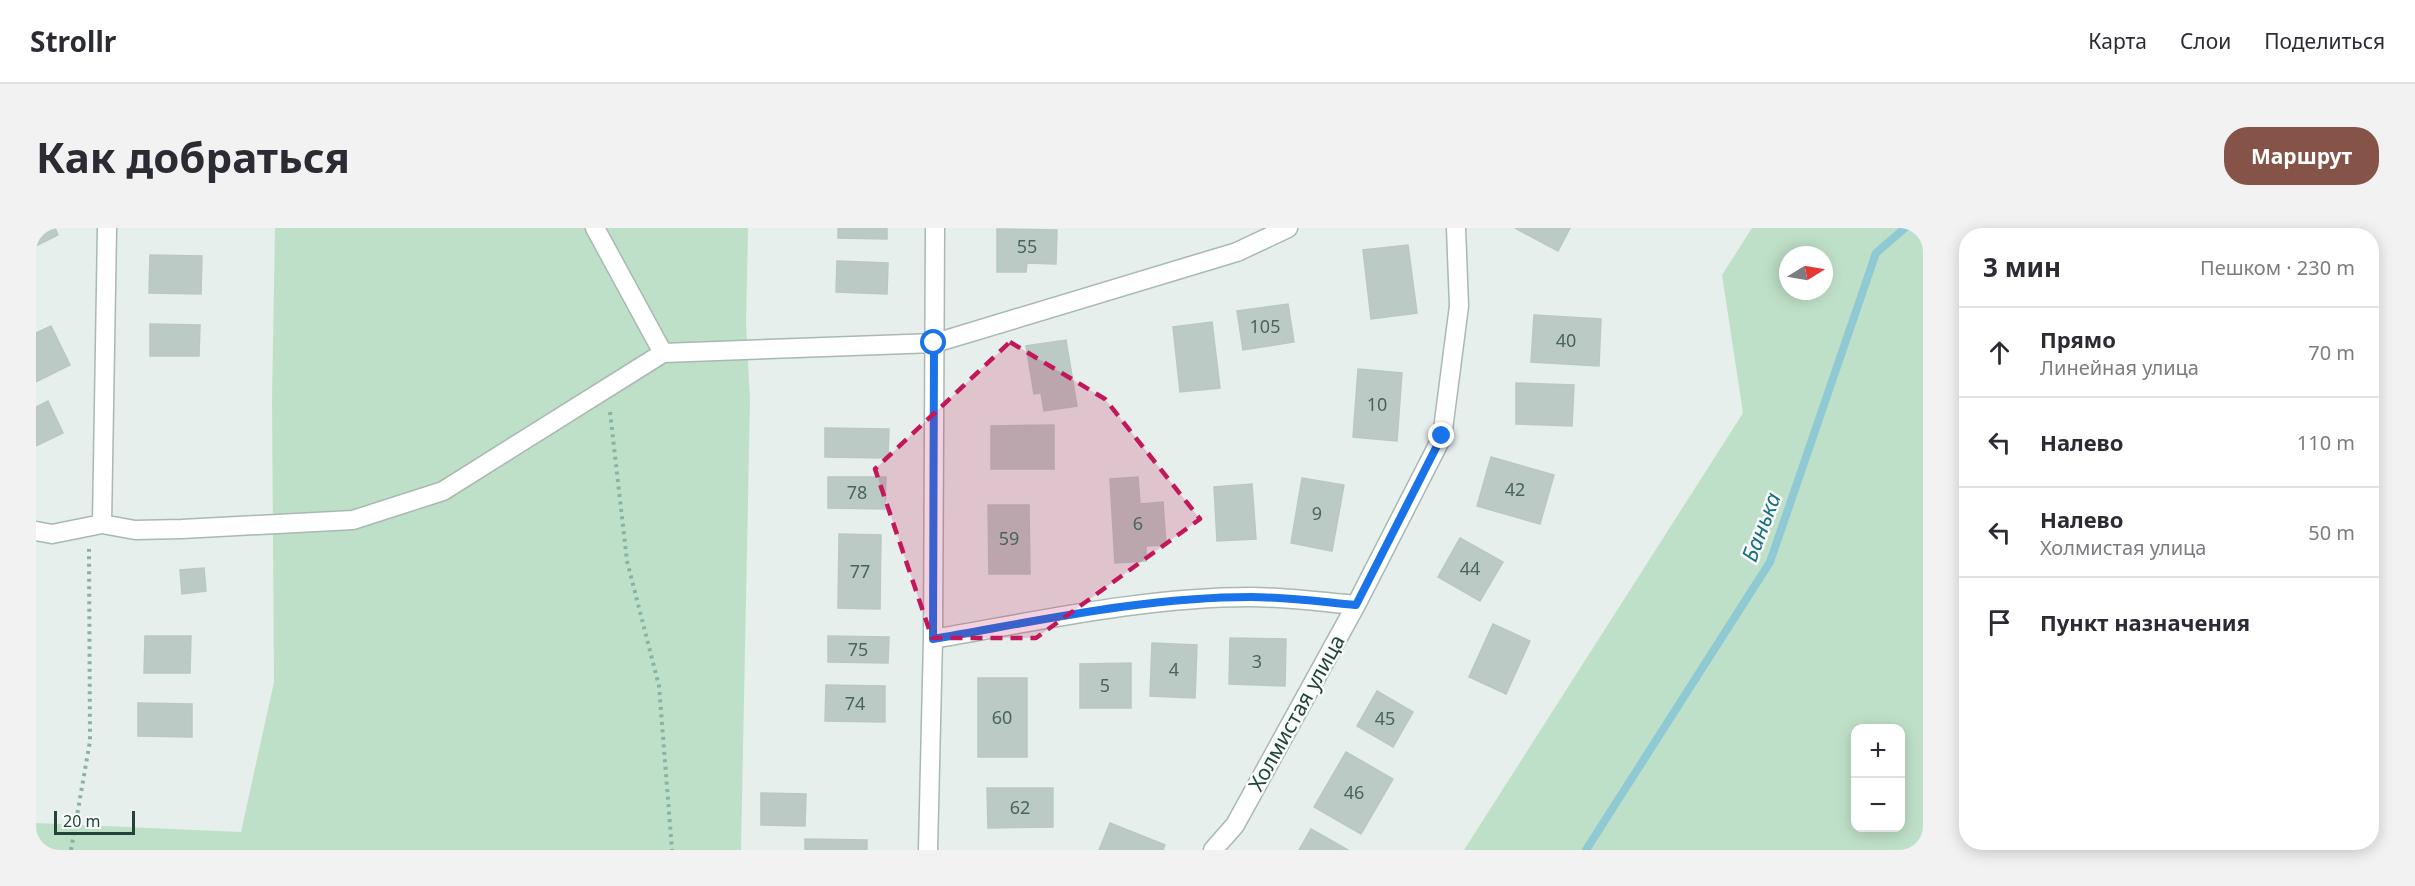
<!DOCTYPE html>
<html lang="ru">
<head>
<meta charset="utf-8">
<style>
  :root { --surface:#fff; --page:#f2f2f3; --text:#2b2b33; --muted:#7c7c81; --line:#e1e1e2; --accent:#855347 }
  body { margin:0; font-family:"Noto Sans",sans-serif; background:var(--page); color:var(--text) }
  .controls { position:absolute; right:18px; bottom:18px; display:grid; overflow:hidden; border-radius:12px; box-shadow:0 3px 15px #0003 }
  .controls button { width:54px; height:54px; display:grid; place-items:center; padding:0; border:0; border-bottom:2px solid var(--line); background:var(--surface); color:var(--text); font:30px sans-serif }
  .compass { position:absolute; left:1743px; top:18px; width:54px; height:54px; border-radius:50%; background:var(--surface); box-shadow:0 3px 15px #0003; rotate:79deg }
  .scale { position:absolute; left:18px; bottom:15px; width:81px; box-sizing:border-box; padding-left:6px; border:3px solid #24423a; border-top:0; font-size:16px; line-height:21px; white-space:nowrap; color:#24423a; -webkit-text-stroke:4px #f7fbf9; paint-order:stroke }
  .stop { position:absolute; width:18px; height:18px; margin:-14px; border:4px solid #1a73e8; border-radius:50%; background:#fff }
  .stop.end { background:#1a73e8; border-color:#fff; box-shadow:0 2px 6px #0008 }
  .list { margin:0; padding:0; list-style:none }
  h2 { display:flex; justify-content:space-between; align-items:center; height:78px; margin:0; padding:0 24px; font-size:26px }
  h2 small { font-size:20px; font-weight:400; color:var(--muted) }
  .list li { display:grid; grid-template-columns:39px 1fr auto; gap:18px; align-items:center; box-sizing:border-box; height:90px; padding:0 24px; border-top:2px solid var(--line) }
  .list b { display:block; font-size:22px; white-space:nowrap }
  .list p { margin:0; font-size:20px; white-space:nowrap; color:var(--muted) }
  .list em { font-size:20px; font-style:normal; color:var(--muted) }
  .icon { flex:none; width:33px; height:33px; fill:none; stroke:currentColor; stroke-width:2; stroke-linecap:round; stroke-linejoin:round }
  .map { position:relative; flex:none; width:1887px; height:622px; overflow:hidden; border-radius:24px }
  header { display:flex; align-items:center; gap:36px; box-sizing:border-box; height:84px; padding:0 30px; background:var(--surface); border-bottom:2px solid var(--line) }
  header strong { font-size:28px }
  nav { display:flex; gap:33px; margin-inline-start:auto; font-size:21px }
  .intro { display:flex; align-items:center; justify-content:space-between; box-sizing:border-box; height:144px; padding:0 36px }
  h1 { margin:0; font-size:42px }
  .button { padding:15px 27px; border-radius:24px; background:var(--accent); color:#fff; font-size:21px; font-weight:700 }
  main { display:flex; gap:36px; padding:0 36px }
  aside { flex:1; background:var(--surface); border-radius:24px; box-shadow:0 3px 15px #0003 }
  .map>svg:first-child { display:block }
  .green { fill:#bfe0c8; fill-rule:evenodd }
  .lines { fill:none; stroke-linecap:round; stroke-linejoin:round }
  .stream { stroke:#8ec9d4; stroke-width:8 }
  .building { fill:#bbcac4; stroke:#b8c9c2; stroke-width:1.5 }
  .minor-casing { stroke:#a8b8b2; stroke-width:21 }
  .path { stroke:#86b3a5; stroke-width:4; stroke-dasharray:3 4.5; stroke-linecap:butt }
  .minor { stroke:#fff; stroke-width:18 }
  .route { stroke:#1a73e8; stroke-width:8 }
  .marked { fill:#c2185b; fill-opacity:0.2; stroke:#c2185b; stroke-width:4.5; stroke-dasharray:12 8; stroke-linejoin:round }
  .labels { text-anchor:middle; stroke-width:5; stroke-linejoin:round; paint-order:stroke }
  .number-label { font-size:18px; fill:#4a645c }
  .street-label { font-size:21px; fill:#24423a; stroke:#f7fbf9 }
  .water-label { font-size:22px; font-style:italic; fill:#1c6f80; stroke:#f7fbf9 }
</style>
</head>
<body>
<header>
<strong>Strollr</strong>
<nav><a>Карта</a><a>Слои</a><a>Поделиться</a></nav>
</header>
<div class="intro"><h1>Как добраться</h1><a class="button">Маршрут</a></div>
<main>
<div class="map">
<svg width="1887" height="622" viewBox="0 0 1887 622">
  <rect width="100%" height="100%" fill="#e6efeb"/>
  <path class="green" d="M239,0h473l-2,95 4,77 -9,450h-705v-27l205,9 33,-150 -2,-282z
    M1716,0h171v622h-459l279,-437 -21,-138zM1752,27h36v36h-36zM1864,500v100h-44v-100z"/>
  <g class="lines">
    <path class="stream" d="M1550,622l184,-288 106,-309 29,-25"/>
  </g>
  <path class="building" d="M0,0h19l3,7 -22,11z
    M802,0h49v11l-49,-1z
    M1479,0h55l-12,23z
    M961,1l60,1 -1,34 -29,-1 -1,9h-29z
    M1372,17l9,68 -46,6 -8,-69z
    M114,27l52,1 -1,38 -52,-1z
    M801,33l51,2 -1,31 -51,-2z
    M1252,76l6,38 -51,8 -6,-39z
    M1498,87l67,4 -2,47 -68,-4z
    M1176,94l8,66 -40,4 -7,-65z
    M114,96l50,1 -1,31h-49z
    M15,98l19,39 -34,17v-49z
    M1030,112l11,66 -33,5 -3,-18 -7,1 -8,-48z
    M1322,141l44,4 -5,68 -44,-4z
    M1480,155l58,2 -2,41 -56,-2z
    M12,173l15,32 -27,13v-39z
    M1018,197v44h-63v-43z
    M789,200l64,1 -1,29 -63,-1z
    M1455,229l63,18 -14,49 -63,-18z
    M792,249h58l-1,32 -57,-1z
    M1102,249l2,27 23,-2 3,43 -20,1v15l-31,2 -5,-84z
    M1266,250l42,7 -12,66 -41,-8z
    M1216,256l4,55 -39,2 -3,-54z
    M952,277h41l1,69h-41z
    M803,306l42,1 -1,74 -42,-1z
    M1424,310l43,24 -23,39 -42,-24z
    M168,340l2,23 -24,3 -2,-24z
    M1457,396l37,17 -24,53 -37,-17z
    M109,408h46l-1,37h-46z
    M792,408l61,1 -1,26 -60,-1z
    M1194,410l56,1 -1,47 -56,-2z
    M1116,415l45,2 -2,53 -45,-2z
    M1095,435v45h-51v-44z
    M942,450h49v79h-49z
    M790,457l59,1v36l-60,-1z
    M1341,463l36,21 -20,35 -36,-21z
    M102,475l54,1v33l-54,-1z
    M1310,524l47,27 -32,55 -47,-27z
    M951,560h66v39l-65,1z
    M725,565l45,1 -1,32 -44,-1z
    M1074,595l55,22 -2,5h-64z
    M1275,601l37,21h-49z
    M769,611l62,1v10h-62z"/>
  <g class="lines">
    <defs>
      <path id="minor" d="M559,0l68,125
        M66,296l5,-296
        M0,303l16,3 50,-10 33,6 47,-1 171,-9 90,-29 220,-138 272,-10 302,-91 51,-24
        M897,411c105,-18 212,-42 318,-42 35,0 71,5 105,8
        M892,622l5,-211 2,-411
        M1177,622l22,-25 121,-220 86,-168 17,-131 -3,-78"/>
    </defs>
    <use href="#minor" class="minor-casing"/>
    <path class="path" d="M574,184l17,149 32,125 13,164
      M35,622l19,-109 -1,-192"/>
    <use href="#minor" class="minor"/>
  </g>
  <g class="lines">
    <path class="route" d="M898,115l-1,296c105,-18 212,-42 318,-42 35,0 71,5 105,8l86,-169"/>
  </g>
  <path class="marked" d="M974,114l95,57 95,120 -164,119h-104l-57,-169z"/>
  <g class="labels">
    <g class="number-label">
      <text x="991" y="25">55</text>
      <text x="1229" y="105">105</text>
      <text x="1530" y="119">40</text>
      <text x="1341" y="183">10</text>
      <text x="1479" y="268">42</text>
      <text x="821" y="271">78</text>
      <text x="1281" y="292">9</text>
      <text x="1102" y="302">6</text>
      <text x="973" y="317">59</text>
      <text x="1434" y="347">44</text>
      <text x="824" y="350">77</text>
      <text x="822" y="428">75</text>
      <text x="1221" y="440">3</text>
      <text x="1138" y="448">4</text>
      <text x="1069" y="464">5</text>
      <text x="819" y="482">74</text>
      <text x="966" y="496">60</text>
      <text x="1349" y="497">45</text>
      <text x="1318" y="571">46</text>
      <text x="984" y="586">62</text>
    </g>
    <g class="street-label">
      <text transform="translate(1261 485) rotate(-61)" y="7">Холмистая улица</text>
    </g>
    <g class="water-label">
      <text transform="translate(1725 299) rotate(-69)" y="8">Банька</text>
    </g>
  </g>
</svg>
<div class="controls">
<button>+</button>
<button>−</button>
</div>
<svg class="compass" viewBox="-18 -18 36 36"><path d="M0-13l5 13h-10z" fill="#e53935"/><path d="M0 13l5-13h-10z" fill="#7c7c81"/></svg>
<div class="scale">20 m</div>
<div class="stop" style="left:898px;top:115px"></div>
<div class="stop end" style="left:1406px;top:208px"></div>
</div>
<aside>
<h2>3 мин<small>Пешком · 230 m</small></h2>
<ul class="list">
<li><svg class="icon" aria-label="ahead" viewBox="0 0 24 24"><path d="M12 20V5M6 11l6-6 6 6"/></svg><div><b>Прямо</b><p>Линейная улица</p></div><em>70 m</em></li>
<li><svg class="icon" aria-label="left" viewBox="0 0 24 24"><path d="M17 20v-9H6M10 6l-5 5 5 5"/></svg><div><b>Налево</b></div><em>110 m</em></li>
<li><svg class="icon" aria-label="left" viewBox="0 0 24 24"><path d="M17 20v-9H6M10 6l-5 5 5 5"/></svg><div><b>Налево</b><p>Холмистая улица</p></div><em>50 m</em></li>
<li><svg class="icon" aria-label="arrive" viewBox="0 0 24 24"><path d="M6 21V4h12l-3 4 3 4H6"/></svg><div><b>Пункт назначения</b></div></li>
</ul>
</aside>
</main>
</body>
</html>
